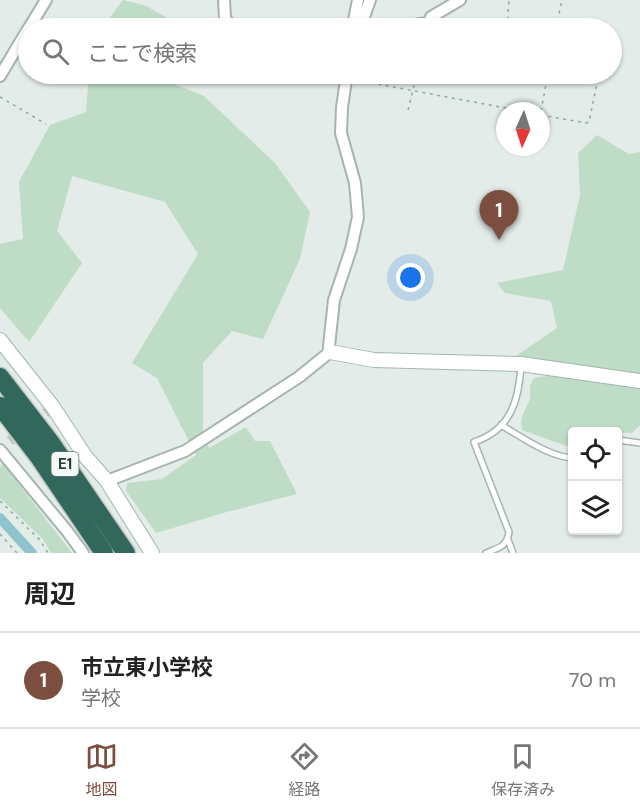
<!DOCTYPE html>
<html lang="ja">
<head>
<meta charset="utf-8">
<style>
  :root { --surface:#fff; --page:#f6f6f6; --text:#222; --muted:#767676; --line:#e0e0e0; --accent:#7c4e40 }
  body { margin:0; font-family:"DM Sans","Noto Sans JP",sans-serif; background:var(--page); color:var(--text) }
  .controls { position:absolute; right:18px; bottom:18px; display:grid; overflow:hidden; border-radius:6px; box-shadow:0 2px 4px #0004 }
  .controls button { width:54px; height:54px; display:grid; place-items:center; padding:0; border:0; border-bottom:2px solid var(--line); background:var(--surface); color:var(--text); font:30px sans-serif }
  .compass { position:absolute; left:496px; top:102px; width:54px; height:54px; border-radius:50%; background:var(--surface); box-shadow:0 2px 4px #0004; rotate:183deg }
  .you { position:absolute; left:411px; top:278px; width:21px; height:21px; margin:-15px; border:4px solid #fff; border-radius:50%; background:#1a73e8; box-shadow:0 0 0 9px #1a73e833 }
  .badge { display:grid; place-items:center; width:39px; height:39px; border-radius:50%; background:var(--accent); color:#fff; font-size:20px; font-weight:700 }
  .pin { position:absolute; translate:-50% -50px; filter:drop-shadow(0 2px 3px #0008) }
  .pin::after { content:''; position:absolute; top:32px; width:21px; height:18px; background:inherit; clip-path:polygon(0 0,100% 0,50% 100%) }
  .list { margin:0; padding:0; list-style:none }
  h2 { display:flex; justify-content:space-between; align-items:center; height:78px; margin:0; padding:0 24px; font-size:26px }
  h2 small { font-size:20px; font-weight:400; color:var(--muted) }
  .list li { display:grid; grid-template-columns:39px 1fr auto; gap:18px; align-items:center; box-sizing:border-box; height:96px; padding:0 24px; border-top:2px solid var(--line) }
  .list b { display:block; font-size:22px; white-space:nowrap }
  .list p { margin:0; font-size:20px; white-space:nowrap; color:var(--muted) }
  .list em { font-size:20px; font-style:normal; color:var(--muted) }
  .icon { flex:none; width:33px; height:33px; fill:none; stroke:currentColor; stroke-width:2; stroke-linecap:round; stroke-linejoin:round }
  .map { position:relative; flex:none; width:640px; height:553px; overflow:hidden }
  .search { position:absolute; background:var(--surface); box-shadow:0 2px 4px #0004; left:18px; right:18px; top:18px; height:66px; display:flex; align-items:center; gap:15px; box-sizing:border-box; padding:0 21px; border-radius:33px; color:var(--muted); font-size:22px }
  .sheet { height:174px; background:var(--surface) }
  nav { display:flex; justify-content:space-around; align-items:center; box-sizing:border-box; height:84px; border-top:2px solid var(--line); background:var(--surface); font-size:16px; color:var(--muted) }
  nav a { display:grid; justify-items:center; gap:3px }
  nav .on { color:var(--accent) }
  .map>svg:first-child { display:block }
  .green { fill:#bedcc6 }
  .lines { fill:none; stroke-linecap:round; stroke-linejoin:round }
  .canal { stroke:#8fc4cd; stroke-width:10 }
  .street-tunnel { stroke:#bdc9c4; stroke-width:10; stroke-dasharray:10 5; stroke-linecap:butt }
  .lane-casing { stroke:#a6b4af; stroke-width:8 }
  .street-casing { stroke:#a6b4af; stroke-width:14 }
  .secondary-casing { stroke:#a2b7b0; stroke-width:16 }
  .highway-casing { stroke:#c2c8c7; stroke-width:21 }
  .path { stroke:#86aea1; stroke-width:1.5; stroke-dasharray:3 4.5; stroke-linecap:butt }
  .lane { stroke:#fff; stroke-width:5 }
  .street { stroke:#fff; stroke-width:10 }
  .secondary { stroke:#fff; stroke-width:14 }
  .highway { stroke:#32675b; stroke-width:18 }
  .labels { text-anchor:middle; stroke-width:4.5; stroke-linejoin:round; paint-order:stroke }
  .shield { fill:#f4f9f6; stroke:#627570; stroke-width:1.5 }
  .shield-label { font-size:15px; font-weight:bold; fill:#243c36 }
</style>
</head>
<body>
<div class="map">
<svg width="640" height="553" viewBox="0 0 640 553">
  <rect width="100%" height="100%" fill="#e3ece8"/>
  <path class="green" d="M123,0l23,6 25,14 2,8h-71z
    M89,74h60l55,22 71,67 35,49 -10,47 -37,80 -31,-8 -29,32v68l6,17 37,-21 9,14h15l27,53 -74,19 -67,20 -30,-42 1,-8 35,-4 34,-24 -39,-77 -25,-15 66,-109 -33,-52 -93,-26 -15,55 25,32 -53,79 -29,-34v-64l23,-5 -4,-57 31,-57 36,-13z
    M597,135l32,19 11,-2v273l-8,8 -60,-2v17l-50,-18c-2,-16 2,-15 7,-29 4,-10 -3,-10 5,-23l12,-2 -4,-17 -26,-3 41,-28 -6,-27 -46,-8 -8,-10 66,-13 17,-75 -2,-42z
    M3,464l69,89h-21l-9,-15 -42,-40v-31z"/>
  <g class="lines">
    <path class="canal" d="M0,518l32,35"/>
    <path class="street-tunnel" d="M10,441l43,-34"/>
    <defs>
      <path id="lane" d="M501,425c22,13 47,31 71,33
        M618,440l22,3
        M508,540l5,13
        M486,553c12,-5 21,-6 23,-21l-35,-90c37,-12 45,-42 47,-77"/>
      <path id="street" d="M224,0l1,18 7,10
        M358,0l-4,20c19,15 53,5 75,3l2,-6 29,-17
        M29,28l17,-28
        M360,28l10,-28
        M0,76l28,-47
        M0,450l67,81 16,22
        M107,481l78,-30 114,-74 31,-25 -1,-6 5,-46 17,-51 7,-32 -3,-34 -14,-50 1,-26 5,-33"/>
      <path id="secondary" d="M0,340l53,67 32,49 22,25 45,72
        M330,352l44,8 147,4 119,17"/>
      <path id="highway" d="M0,377l51,66 75,110
        M0,406l39,51 65,96"/>
    </defs>
    <use href="#lane" class="lane-casing"/>
    <use href="#street" class="street-casing"/>
    <use href="#secondary" class="secondary-casing"/>
    <use href="#highway" class="highway-casing"/>
    <path class="path" d="M507,27l2,-27
      M477,28l6,-6 29,6
      M556,28l6,-28
      M356,80l166,31
      M0,97l46,27
      M408,110l9,-36
      M541,111l7,-37
      M541,115l45,8 3,-1 10,-48
      M0,501l39,38 9,14
      M0,534l17,19"/>
    <use href="#lane" class="lane"/>
    <use href="#street" class="street"/>
    <use href="#secondary" class="secondary"/>
    <use href="#highway" class="highway"/>
  </g>
  <g class="labels">
    <rect class="shield" x="51.5" y="452" width="27" height="24" rx="4.5"/>
    <g class="shield-label">
      <text x="65" y="469">E1</text>
    </g>
  </g>
</svg>
<div class="controls">
<button><svg class="icon" aria-label="locate" viewBox="0 0 24 24"><circle cx="12" cy="12" r="6"/><path d="M12 2v4M12 18v4M2 12h4M18 12h4"/></svg></button>
<button><svg class="icon" aria-label="layers" viewBox="0 0 24 24"><path d="M12 4l9 5-9 5-9-5zM3 14l9 5 9-5"/></svg></button>
</div>
<svg class="compass" viewBox="-18 -18 36 36"><path d="M0-13l5 13h-10z" fill="#e53935"/><path d="M0 13l5-13h-10z" fill="#767676"/></svg>
<div class="you"></div>
<div class="pin badge" style="left:499px;top:240px">1</div>
<div class="search"><svg class="icon" aria-label="search" viewBox="0 0 24 24"><circle cx="10" cy="10" r="6"/><path d="M15 15l6 6"/></svg>ここで検索</div>
</div>
<section class="sheet">
<h2>周辺<small></small></h2>
<ul class="list">
<li><span class="badge">1</span><div><b>市立東小学校</b><p>学校</p></div><em>70 m</em></li>
</ul>
</section>
<nav>
<a class="on"><svg class="icon" aria-label="map" viewBox="0 0 24 24"><path d="M3 6l6-2 6 2 6-2v14l-6 2-6-2-6 2zM9 4v14M15 6v14"/></svg>地図</a>
<a><svg class="icon" aria-label="directions" viewBox="0 0 24 24"><path d="M12 3l9 9-9 9-9-9zM9 14v-3h6M13 9l2 2-2 2"/></svg>経路</a>
<a><svg class="icon" aria-label="saved" viewBox="0 0 24 24"><path d="M7 4h10v16l-5-4-5 4z"/></svg>保存済み</a>
</nav>
</body>
</html>
